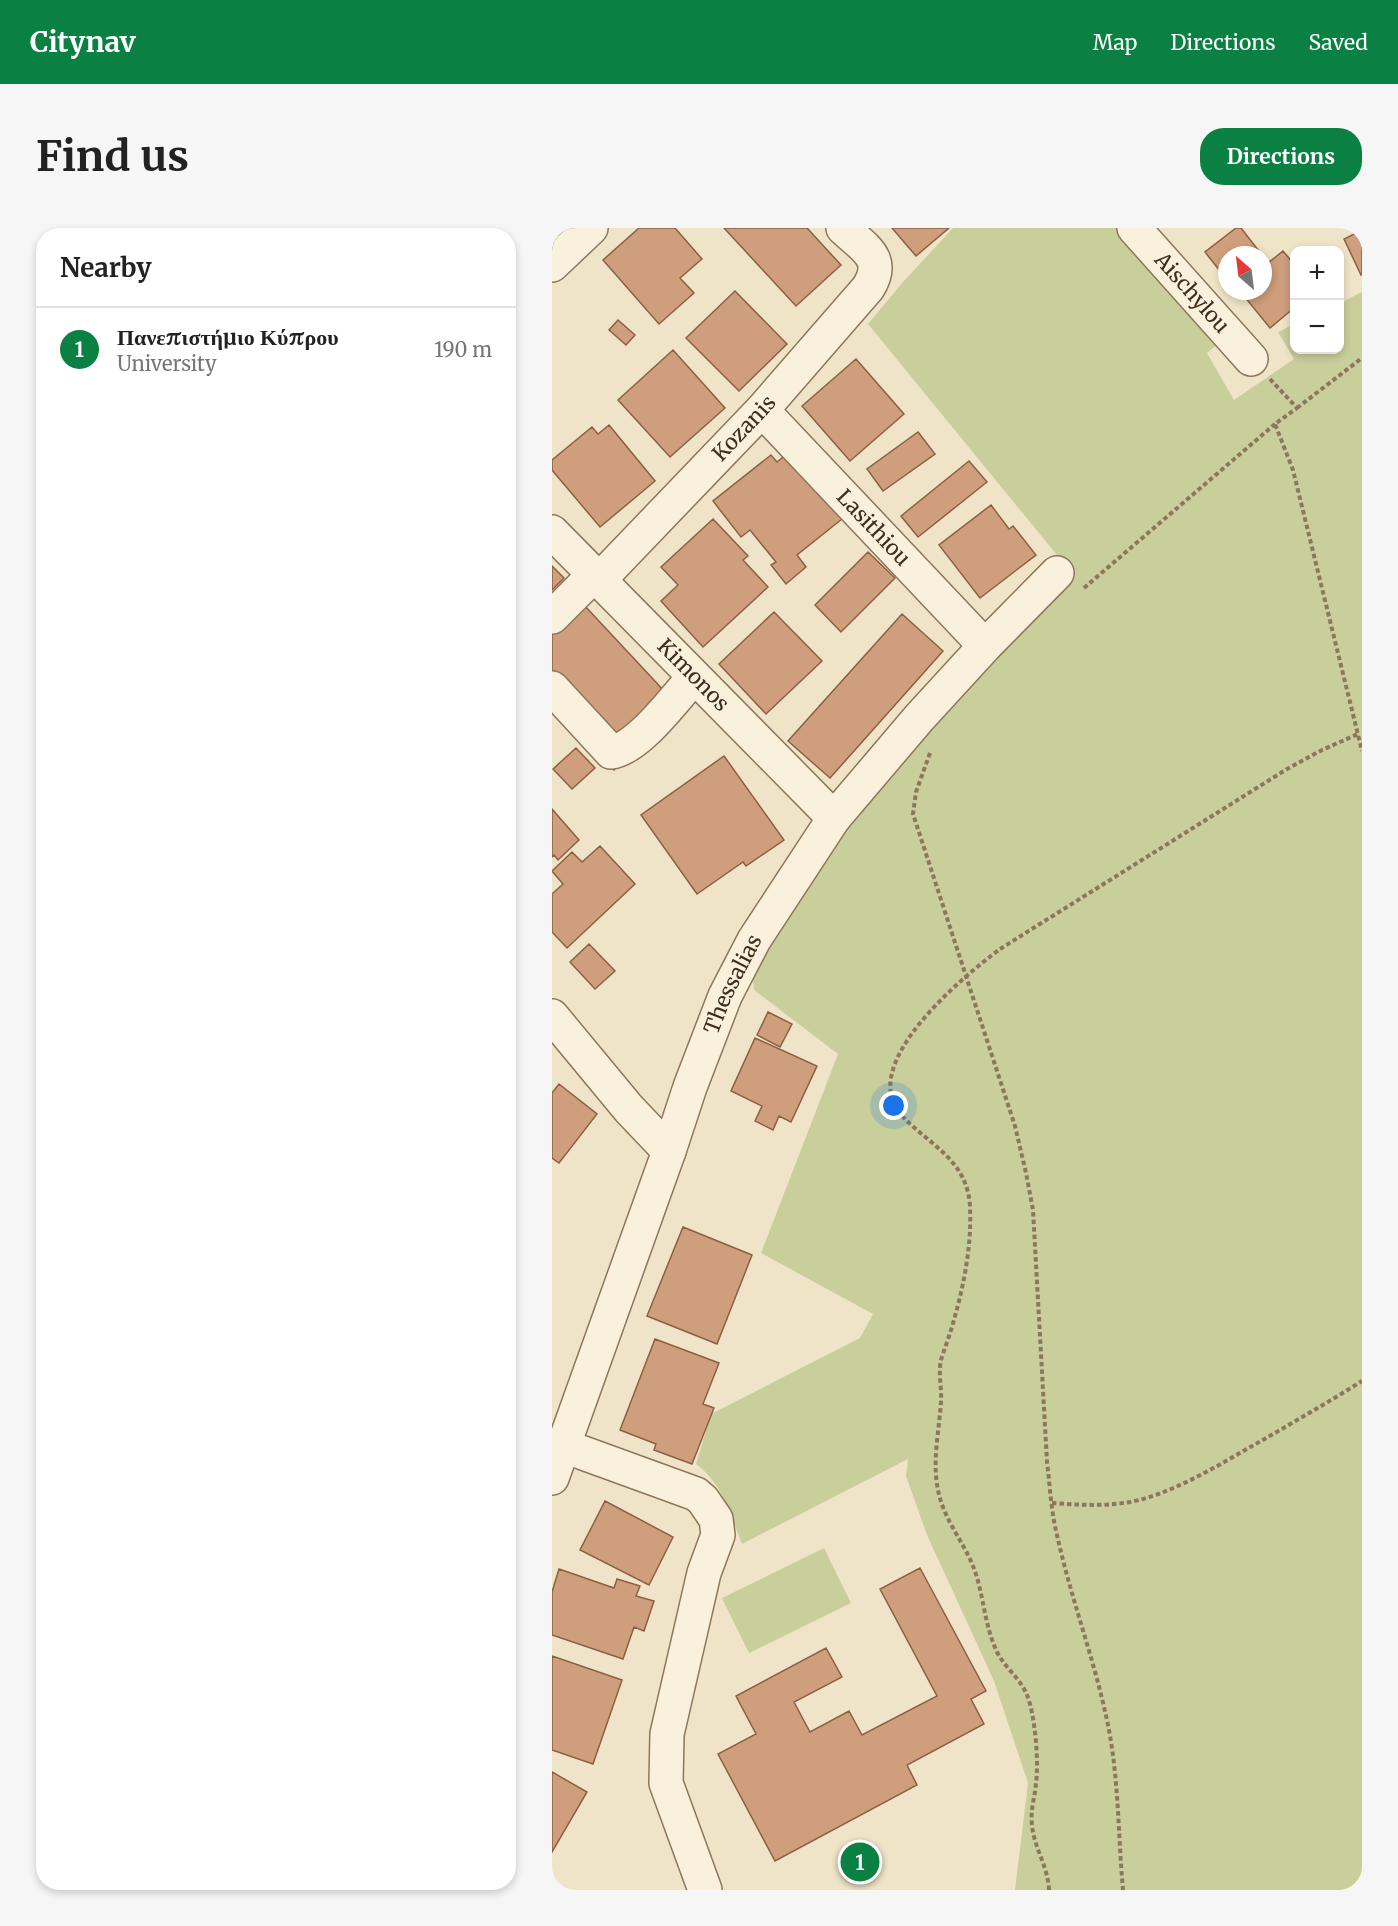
<!DOCTYPE html>
<html lang="en">
<head>
<meta charset="utf-8">
<style>
  :root { --surface:#fff; --page:#f6f6f6; --text:#222; --muted:#767676; --line:#e0e0e0; --accent:#0b8043 }
  body { margin:0; font-family:Merriweather,serif; background:var(--page); color:var(--text) }
  .controls { position:absolute; right:18px; top:18px; display:grid; overflow:hidden; border-radius:12px; box-shadow:0 3px 9px #0003 }
  .controls button { width:54px; height:54px; display:grid; place-items:center; padding:0; border:0; border-bottom:2px solid var(--line); background:var(--surface); color:var(--text); font:30px sans-serif }
  .compass { position:absolute; left:666px; top:18px; width:54px; height:54px; border-radius:50%; background:var(--surface); box-shadow:0 3px 9px #0003; rotate:332deg }
  .you { position:absolute; left:342px; top:878px; width:21px; height:21px; margin:-15px; border:4px solid #fff; border-radius:50%; background:#1a73e8; box-shadow:0 0 0 9px #1a73e833 }
  .badge { display:grid; place-items:center; width:39px; height:39px; border-radius:50%; background:var(--accent); color:#fff; font-size:20px; font-weight:700 }
  .pin { position:absolute; translate:-50% -50%; border:3px solid #fff; box-shadow:0 2px 6px #0006 }
  .list { margin:0; padding:0; list-style:none }
  h2 { display:flex; justify-content:space-between; align-items:center; height:78px; margin:0; padding:0 24px; font-size:26px }
  h2 small { font-size:20px; font-weight:400; color:var(--muted) }
  .list li { display:grid; grid-template-columns:39px 1fr auto; gap:18px; align-items:center; box-sizing:border-box; height:84px; padding:0 24px; border-top:2px solid var(--line) }
  .list b { display:block; font-size:22px; white-space:nowrap }
  .list p { margin:0; font-size:20px; white-space:nowrap; color:var(--muted) }
  .list em { font-size:20px; font-style:normal; color:var(--muted) }
  .map { position:relative; flex:none; width:810px; height:1662px; overflow:hidden; border-radius:24px }
  header { display:flex; align-items:center; gap:36px; box-sizing:border-box; height:84px; padding:0 30px; background:var(--accent); color:#fff }
  header strong { font-size:28px }
  nav { display:flex; gap:33px; margin-inline-start:auto; font-size:21px }
  .intro { display:flex; align-items:center; justify-content:space-between; box-sizing:border-box; height:144px; padding:0 36px }
  h1 { margin:0; font-size:42px }
  .button { padding:15px 27px; border-radius:24px; background:var(--accent); color:#fff; font-size:21px; font-weight:700 }
  main { display:flex; gap:36px; padding:0 36px }
  aside { flex:1; background:var(--surface); border-radius:24px; box-shadow:0 3px 9px #0003 }
  .map>svg:first-child { display:block }
  .green { fill:#c9cf9b }
  .building { fill:#cf9f7d; stroke:#8d5f41; stroke-width:1.5 }
  .lines { fill:none; stroke-linecap:round; stroke-linejoin:round }
  .minor-casing { stroke:#8d765c; stroke-width:36 }
  .path { stroke:#8d765c; stroke-width:4; stroke-dasharray:4.5 3; stroke-linecap:butt }
  .minor { stroke:#faf1dc; stroke-width:33 }
  .labels { text-anchor:middle; stroke-width:4.5; stroke-linejoin:round; paint-order:stroke }
  .street-label { font-size:21px; fill:#3d2e20; stroke:#f7eed8 }
</style>
</head>
<body>
<header>
<strong>Citynav</strong>
<nav><a>Map</a><a>Directions</a><a>Saved</a></nav>
</header>
<div class="intro"><h1>Find us</h1><a class="button">Directions</a></div>
<main>
<aside>
<h2>Nearby<small></small></h2>
<ul class="list">
<li><span class="badge">1</span><div><b>Πανεπιστήμιο Κύπρου</b><p>University</p></div><em>190 m</em></li>
</ul>
</aside>
<div class="map">
<svg width="810" height="1662" viewBox="0 0 810 1662">
  <rect width="100%" height="100%" fill="#f0e4c8"/>
  <path class="green" d="M401,0h177l95,110 -18,15 27,47 60,-41 -16,-27 16,-8v26h46v-47l22,-11v1598h-347l13,-107 -34,-102 -67,-146 -21,-59 2,-17 -166,85c-12,-30 -19,-60 -46,-80l15,-50 149,-76 13,-24 -112,-61 77,-199 -84,-64 -2,-18 127,-194 191,-207 -202,-247 35,-42z
    M272,1320l27,55 -102,50 -27,-55z"/>
  <path class="building" d="M87,0h36l27,31 -22,19 14,15 -35,31 -56,-64z
    M172,0h83l34,37 -45,41z
    M340,0h57l-33,28z
    M684,0h5l21,27h-35v25l-22,-28z
    M810,2v44l-1,1 -17,-36z
    M731,23l11,13v44l-24,20 -30,-37h23v-24z
    M183,63l52,53 -48,47 -53,-53z
    M66,92l17,15 -9,10 -17,-15z
    M121,122l52,58 -55,49 -52,-57z
    M304,131l48,55 -54,47 -48,-55z
    M57,197l46,56 -55,46 -48,-57v-10l40,-33 6,7z
    M366,204l17,22 -52,37 -16,-22z
    M237,224l53,67 -45,36 9,12 -20,17 -15,-19 5,-3 -26,-32 -9,7 -28,-36 58,-46 6,7z
    M417,233l18,21 -69,55 -17,-21z
    M439,277l18,24 4,-3 23,29 -56,43 -41,-53z
    M161,291l35,37 -5,4 25,27 -65,60 -42,-46 17,-16 -17,-18z
    M316,324l27,26 -54,54 -26,-27z
    M0,338l12,12 -12,12z
    M32,377l96,103 -66,62 -38,-41 -24,-40v-54z
    M222,384l48,49 -56,53 -47,-50z
    M350,386l41,37 -113,127 -42,-37z
    M24,520l19,20 -23,21 -19,-20z
    M172,528l60,84 -38,26 -3,-4 -46,32 -56,-79z
    M0,581l27,31 -21,20 -4,-5 -2,2z
    M48,618l35,38 -68,64 -15,-16v-38l11,-10 -11,-13 20,-19 10,10z
    M37,716l26,27 -20,18 -25,-27z
    M216,784l24,12 -12,23 -23,-12z
    M203,810l62,28 -26,56 -12,-6 -6,14 -18,-9 7,-15 -31,-15z
    M7,856l38,30 -38,49 -7,-5v-65z
    M131,999l69,28 -35,89 -70,-28z
    M103,1111l64,24 -16,41 11,4 -22,56 -38,-14 2,-6 -36,-14z
    M53,1273l68,36 -24,48 -69,-35z
    M368,1340l66,123 -15,8 13,25 -77,41 10,20 -142,76 -57,-107 38,-20 -20,-38 90,-48 16,29 -48,25 16,30 39,-21 13,24 75,-39 -57,-107z
    M7,1341l55,19 3,-9 23,7 -4,10 18,5 -10,30 -10,-4 -11,32 -71,-24v-43z
    M0,1428l70,24 -29,84 -41,-14z
    M0,1544l35,20 -35,60z"/>
  <g class="lines">
    <defs>
      <g id="minor">
        <path id="s1" d="M582,0l117,131"/>
        <path d="M0,37l39,-37"/>
        <path id="s2" d="M210,182l223,236"/>
        <path id="s3" d="M0,304l282,286"/>
        <path id="s4" d="M47,352l163,-170 106,-122c19,-30 -4,-40 -25,-60"/>
        <path d="M0,389l42,-42"/>
        <path d="M0,460l59,64c27,-3 64,-54 83,-75"/>
        <path d="M0,788l77,93 40,42"/>
        <path d="M12,1218l132,48 7,6 13,19 2,16 -14,38 -37,161 -1,49 39,107"/>
        <path id="s5" d="M0,1250l117,-327 21,-64 35,-91 29,-56 80,-122 85,-100 66,-72 72,-73"/>
      </g>
    </defs>
    <use href="#minor" class="minor-casing"/>
    <path class="path" d="M718,151l27,29 -22,16 18,46 69,281
      M745,180l65,-50
      M532,360l191,-164
      M378,525l-14,39 -3,22 102,312 11,47 7,37 14,252c3,24 4,49 10,73 14,64 38,126 51,190 11,55 10,110 15,165
      M500,1275c29,2 58,4 87,-3 38,-10 73,-31 108,-51 38,-22 77,-44 115,-68
      M497,1662c-1,-24 -15,-42 -17,-65 -2,-15 3,-28 4,-42 3,-21 -1,-69 -9,-88 -7,-17 -22,-27 -30,-43 -13,-27 -13,-58 -24,-86 -10,-25 -30,-48 -35,-76 -6,-28 1,-59 3,-88 1,-14 -3,-28 0,-42 3,-10 7,-20 10,-30 12,-40 21,-82 19,-124 -3,-46 -39,-60 -67,-89 -50,-51 61,-141 97,-168l287,-180 35,-19 36,-16"/>
    <use href="#minor" class="minor"/>
  </g>
  <g class="labels">
    <g class="street-label">
      <text dy="7" stroke="none"><textPath href="#s1" startOffset="87">Aischylou</textPath></text>
      <text dy="7" stroke="none"><textPath href="#s4" startOffset="210">Kozanis</textPath></text>
      <text dy="7" stroke="none"><textPath href="#s2" startOffset="162">Lasithiou</textPath></text>
      <text dy="7" stroke="none"><textPath href="#s3" startOffset="201">Kimonos</textPath></text>
      <text dy="7" stroke="none"><textPath href="#s5" startOffset="526">Thessalias</textPath></text>
    </g>
  </g>
</svg>
<div class="controls">
<button>+</button>
<button>−</button>
</div>
<svg class="compass" viewBox="-18 -18 36 36"><path d="M0-13l5 13h-10z" fill="#e53935"/><path d="M0 13l5-13h-10z" fill="#767676"/></svg>
<div class="you"></div>
<div class="pin badge" style="left:308px;top:1634px">1</div>
</div>
</main>
</body>
</html>
